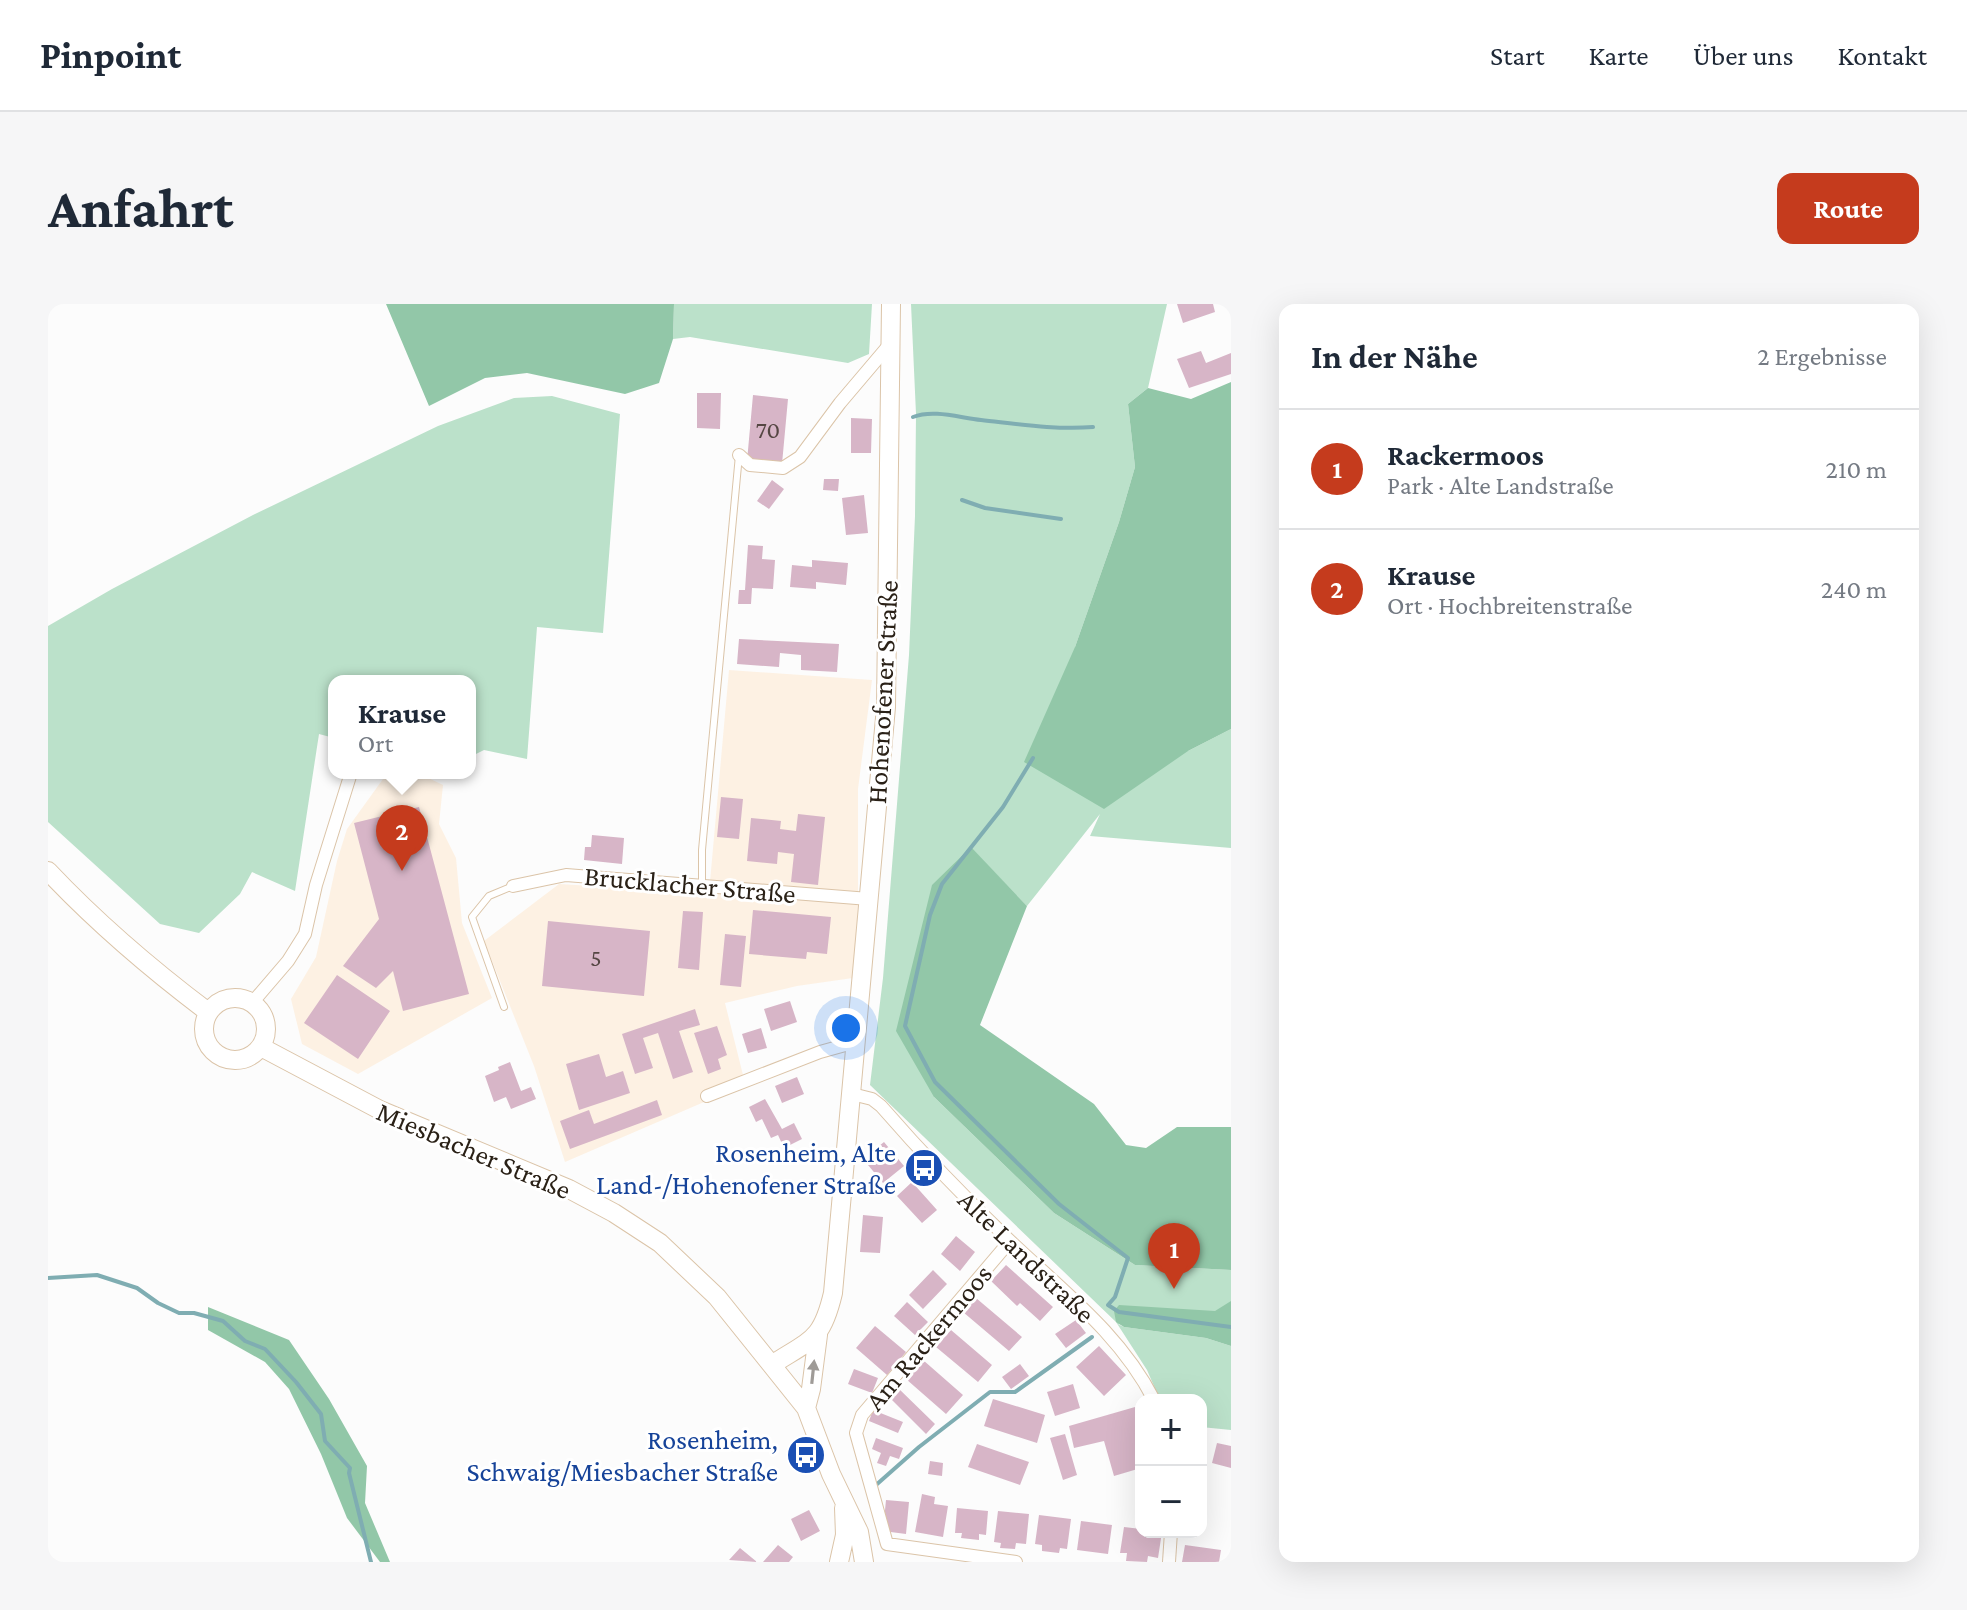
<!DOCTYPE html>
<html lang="de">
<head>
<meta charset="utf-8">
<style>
  :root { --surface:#fff; --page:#f6f6f7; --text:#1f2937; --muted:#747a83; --line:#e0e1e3; --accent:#c53b1d }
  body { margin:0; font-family:"Crimson Pro",serif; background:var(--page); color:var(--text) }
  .controls { position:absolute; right:24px; bottom:24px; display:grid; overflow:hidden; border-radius:16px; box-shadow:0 8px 32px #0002 }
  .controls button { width:72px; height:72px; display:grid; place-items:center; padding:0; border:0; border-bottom:2px solid var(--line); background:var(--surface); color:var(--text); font:40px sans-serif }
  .you { position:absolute; left:798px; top:724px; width:28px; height:28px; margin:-20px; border:6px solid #fff; border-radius:50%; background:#1a73e8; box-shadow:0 0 0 12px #1a73e833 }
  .badge { display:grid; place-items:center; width:52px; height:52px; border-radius:50%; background:var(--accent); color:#fff; font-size:26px; font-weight:700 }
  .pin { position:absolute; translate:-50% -66px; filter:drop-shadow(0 2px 4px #0008) }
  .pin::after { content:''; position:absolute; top:42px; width:28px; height:24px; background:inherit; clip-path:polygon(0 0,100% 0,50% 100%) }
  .popup { position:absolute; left:280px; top:371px; width:148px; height:104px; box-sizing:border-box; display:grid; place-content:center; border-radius:16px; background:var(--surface); filter:drop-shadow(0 2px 6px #0005); font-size:26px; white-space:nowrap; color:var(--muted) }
  .popup b { font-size:30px; color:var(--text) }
  .popup::after { content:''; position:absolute; left:50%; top:100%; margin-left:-16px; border:16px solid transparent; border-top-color:var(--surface) }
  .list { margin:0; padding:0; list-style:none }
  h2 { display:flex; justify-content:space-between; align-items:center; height:104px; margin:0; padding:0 32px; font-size:34px }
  h2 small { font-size:26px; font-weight:400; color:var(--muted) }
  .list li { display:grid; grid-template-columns:52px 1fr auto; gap:24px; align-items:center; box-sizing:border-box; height:120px; padding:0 32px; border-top:2px solid var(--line) }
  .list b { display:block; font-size:30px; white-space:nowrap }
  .list p { margin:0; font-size:26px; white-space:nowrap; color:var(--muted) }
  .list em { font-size:26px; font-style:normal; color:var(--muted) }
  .map { position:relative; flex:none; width:1183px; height:1258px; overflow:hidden; border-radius:16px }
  header { display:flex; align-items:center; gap:48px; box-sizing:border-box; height:112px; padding:0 40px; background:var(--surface); border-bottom:2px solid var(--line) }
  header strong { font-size:38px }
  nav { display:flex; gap:44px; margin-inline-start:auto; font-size:28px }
  .intro { display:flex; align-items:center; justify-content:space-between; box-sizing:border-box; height:192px; padding:0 48px }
  h1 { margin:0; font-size:56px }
  .button { padding:20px 36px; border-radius:16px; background:var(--accent); color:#fff; font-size:28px; font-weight:700 }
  main { display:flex; gap:48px; padding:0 48px }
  aside { flex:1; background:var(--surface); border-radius:16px; box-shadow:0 8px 32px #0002 }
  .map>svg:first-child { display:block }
  .built { fill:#fdf1e3 }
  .green { fill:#bbe1ca }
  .forest { fill:#92c7a8 }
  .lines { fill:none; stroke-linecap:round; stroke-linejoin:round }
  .stream { stroke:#7fadb2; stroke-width:4 }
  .building { fill:#d7b5c7 }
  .service-casing { stroke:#dbc4a8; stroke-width:8 }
  .minor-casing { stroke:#dbc4a8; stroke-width:14 }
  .secondary-casing { stroke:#dbc4a8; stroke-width:20 }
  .service { stroke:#fff; stroke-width:6 }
  .minor { stroke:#fff; stroke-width:12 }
  .secondary { stroke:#fff; stroke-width:18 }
  .oneway { fill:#9f9b97 }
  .labels { text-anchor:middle; stroke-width:6; stroke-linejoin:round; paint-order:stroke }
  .number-label { font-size:24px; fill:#554643 }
  .street-label { font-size:28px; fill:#2a2117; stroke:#fff }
  .transit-label { font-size:28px; fill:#164399; stroke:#fff; text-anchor:end }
</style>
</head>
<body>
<header>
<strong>Pinpoint</strong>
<nav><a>Start</a><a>Karte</a><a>Über uns</a><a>Kontakt</a></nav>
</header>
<div class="intro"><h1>Anfahrt</h1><a class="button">Route</a></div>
<main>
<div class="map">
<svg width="1183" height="1258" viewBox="0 0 1183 1258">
  <rect width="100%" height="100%" fill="#fcfcfc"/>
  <path class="built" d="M681,366l143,10 -14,109v117l-5,72 -56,8 -72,17 21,84 -28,9 -153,66 -31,-96 -50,-125 75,-57 150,9z
    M335,469h35l25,12 -4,39 17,34 6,65 30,75 -134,76 -56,-30 -11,-45 25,-42 21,-96 10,-32 36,-50z"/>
  <path class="green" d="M626,0h198l-3,50 -21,9 -158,-26 -17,2z
    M863,0h256l-19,84 -20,16 7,63 -16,55 -44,125 113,104 43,-22v119l-141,-12 10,-22 -73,92 -56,-58 -37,249 120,116 81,52 96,5v69l-113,-15 6,3 82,11 25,8v84l-30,-3v-27h-41l-13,-30 -31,-48 -246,-237 13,-107 26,-323 6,-139 1,-102z
    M504,92l68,18 -17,219 -66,-6 -10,132 -43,-9 -14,7v-76h-136v57l-15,-4 -24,157 -43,-19 -12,22 -41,39 -39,-9 -112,-102v-196l64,-37 141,-74 185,-89 76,-28z"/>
  <path class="forest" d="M338,0h288l-1,35 -14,44 -34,11 -98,-21 -42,5 -56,28z
    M1183,78v347l-43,22 -84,58 -80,-47 51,-115 44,-125 16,-55 -7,-63 20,-16 43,11z
    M923,543l56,59 -47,119 114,79 32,41 20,3 31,-21h54v143l-96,-5 -81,-52 -120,-116 -38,-66 36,-146z
    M1183,997v45l-25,-8 -82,-11 -8,-5 -2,-11 5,-6 96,6z
    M160,1003l81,33 40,59 38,67 -2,37 25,59h-10l-33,-44 -26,-64 -32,-65 -24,-27 -57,-32z"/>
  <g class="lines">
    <path class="stream" d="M865,113c21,-8 47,1 68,3 37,4 75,10 112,7
      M914,196l23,8 76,11
      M985,454l-30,49 -61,77 -12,31 -25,111 30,56 124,122 69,54 -13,39 -7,8 11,7 112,15
      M0,974l49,-3 40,13 21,15 21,10h15l29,8 22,20 20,8 31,33 25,32 4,27 25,27 -1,5 22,89
      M828,1181l43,-38 71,-55h25l77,-55"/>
  </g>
  <path class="building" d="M1129,0h36l2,8 -32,11z
    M1153,47l5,12 25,-10v21l-42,14 -12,-29z
    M649,89h24l-1,36 -23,-1z
    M705,91l35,4 -6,65 -35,-3z
    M803,114l21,1 -1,34h-20z
    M776,175h15l-1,12 -15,-1z
    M724,176l12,9 -15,20 -12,-8z
    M816,191l4,38 -22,2 -4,-37z
    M700,241l15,1 -1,13 13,1 -2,29 -21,-1 -1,16h-13l1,-14h6z
    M764,256l36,3 -2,22 -30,-3v7l-26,-2 2,-22 20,2z
    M691,335l100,5 -2,28 -36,-2v-15l-21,-2 -1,14 -42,-3z
    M673,493l22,2 -4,40 -22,-2z
    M371,503l50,187 -66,17 -10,-40 -17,17 -33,-22 36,-47 -25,-96z
    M750,510l27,3 -7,68 -27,-3 3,-28 -16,-2 -1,12 -30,-3 4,-43 30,3 -1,8 16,2z
    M544,531l32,3 -2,26 -38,-4 1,-13h6z
    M705,606l78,7 -4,37 -20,-2 -1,7 -57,-5z
    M635,607l20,1 -4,58 -21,-2z
    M500,617l102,10 -6,65 -102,-10z
    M677,630l21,2 -5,51 -21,-2z
    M289,671l53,36 -32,48 -54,-36z
    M742,697l7,21 -26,9 -7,-22z
    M647,705l5,16 -21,6 14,41 -20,7 -15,-46 -15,5 10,30 -18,6 -13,-40z
    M669,722l10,29 -9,4 3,10 -13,5 -14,-41z
    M713,724l6,20 -19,5 -6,-19z
    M551,750l7,23 17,-6 7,22 -51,17 -13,-46z
    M462,758l11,29 10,-4 5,12 -25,10 -5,-12 -12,5 -9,-26 14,-6 -1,-3z
    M749,773l7,17 -22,9 -7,-17z
    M717,795l17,30 12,-6 8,16 -18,9 -6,-13 -7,3 -9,-19 -6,3 -7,-15z
    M609,796l5,15 -92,34 -10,-28 29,-11 5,14z
    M836,838l20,24 -21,17 -20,-24z
    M864,878l25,28 -15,13 -25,-27z
    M815,911l20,2 -3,36 -20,-1z
    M908,932l19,16 -15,19 -19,-17z
    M958,961l47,42 -13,14 -20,-18 -3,3 -26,-25z
    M885,966l14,14 -24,25 -14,-14z
    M928,994l46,39 -13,14 -46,-39z
    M859,998l21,20 -13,13 -21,-19z
    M1028,1016l10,13 -20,15 -11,-14z
    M827,1022l31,26 -19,23 -31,-27z
    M903,1026l41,35 -14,17 -42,-35z
    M1051,1042l27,29 -22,21 -28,-29z
    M875,1056l40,35 -17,19 -40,-35z
    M972,1060l9,12 -18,13 -9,-12z
    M806,1065l24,9 -6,15 -24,-9z
    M1025,1080l7,24 -25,8 -8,-24z
    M848,1082l39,38 -9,10 -39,-39z
    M945,1095l52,16 -8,28 -53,-17z
    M1087,1103l6,24v37l-27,8 -10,-35 -30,7 -5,-22z
    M825,1106l30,12 -5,11 -29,-12z
    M1017,1130l12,41 -14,5 -13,-42z
    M828,1134l27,10 -4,11 -9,-3 -4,10 -9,-3 4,-10 -9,-4z
    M1169,1139l14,3v22l-19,-5z
    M929,1140l52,18 -9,23 -52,-18z
    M882,1157l13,2 -1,13 -14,-2z
    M874,1190l13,3 -1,7 14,2 -5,31 -28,-5z
    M838,1196l23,2 -3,32 -23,-3z
    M909,1204l31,3 -2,24 -7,-1v6l-18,-2 1,-5h-7z
    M761,1206l11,21 -19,10 -10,-22z
    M950,1207l31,3 -3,30 -10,-1 -1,6 -15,-1 1,-5 -7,-1z
    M991,1211l32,4 -4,30 -7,-1 -1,5 -17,-2v-6l-7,-1z
    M1033,1217l31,4 -4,29 -31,-4z
    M1076,1223l17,2v3h21l-4,26 -10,-2 -1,6 -21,-1 1,-8h-7z
    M730,1241l15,12 -4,5h-26z
    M1137,1241l36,5 -2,12h-37z
    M692,1244l17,14 -28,-2z"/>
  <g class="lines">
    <defs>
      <path id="service" d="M654,581v-35l37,-395
        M456,703l-32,-90 17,-21 24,-10"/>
      <path id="minor" d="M691,151l11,10 33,3 17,-11 40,-54 50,-59
        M465,582l53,-11 303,24
        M204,699l36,-42 17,-27 11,-49 35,-112
        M804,790l20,5 9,7c40,46 82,90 126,132 54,52 112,94 147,162
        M659,792l113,-44 36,-10
        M962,937l-148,174 -6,18 31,111 129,18
        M1121,1258l2,-30"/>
      <path id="secondary" d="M0,567c49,52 103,98 160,141
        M156 725a31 31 0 1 1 62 0a31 31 0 1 1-62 0Z
        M213,743l119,63 189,79 45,24 46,30 57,54 89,111 25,66 28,58 5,30
        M725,1060c39,-25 49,-24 60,-71l53,-586 5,-403
        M758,1104l5,-19 7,-54
        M791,1258l6,-27 -1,-27"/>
    </defs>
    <use href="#service" class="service-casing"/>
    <use href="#minor" class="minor-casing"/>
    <use href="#secondary" class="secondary-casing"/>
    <use href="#service" class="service"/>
    <use href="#minor" class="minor"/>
    <use href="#secondary" class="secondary"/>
  </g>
  <defs><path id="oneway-solid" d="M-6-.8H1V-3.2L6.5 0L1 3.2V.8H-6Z" transform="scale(2)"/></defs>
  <use class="oneway" href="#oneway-solid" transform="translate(765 1068) rotate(-84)"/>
  <defs>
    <symbol id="bus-disc" viewBox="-11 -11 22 22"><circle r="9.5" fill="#1a4fb4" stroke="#fff"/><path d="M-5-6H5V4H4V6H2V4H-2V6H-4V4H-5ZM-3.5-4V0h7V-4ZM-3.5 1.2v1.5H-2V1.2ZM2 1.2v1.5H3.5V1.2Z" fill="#fff"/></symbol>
  </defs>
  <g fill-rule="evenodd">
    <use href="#bus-disc" x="854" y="842" width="44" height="44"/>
    <use href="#bus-disc" x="736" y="1129" width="44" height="44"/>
  </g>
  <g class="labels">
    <g class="number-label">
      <text x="720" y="134">70</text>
      <text x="548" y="662">5</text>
    </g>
    <g class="street-label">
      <text transform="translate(834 388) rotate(-87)" y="10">Hohenofener Straße</text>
      <text transform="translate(642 580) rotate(5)" y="10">Brucklacher Straße</text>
      <text transform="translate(426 846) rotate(23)" y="10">Miesbacher Straße</text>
      <text transform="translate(979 952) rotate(44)" y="10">Alte Landstraße</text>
      <text transform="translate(880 1033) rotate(-50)" y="10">Am Rackermoos</text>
    </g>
    <g class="transit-label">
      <text x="848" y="858">Rosenheim, Alte<tspan x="848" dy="32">Land-/Hohenofener Straße</tspan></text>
      <text x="730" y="1145">Rosenheim,<tspan x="730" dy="32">Schwaig/Miesbacher Straße</tspan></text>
    </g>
  </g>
</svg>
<div class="controls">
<button>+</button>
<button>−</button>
</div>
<div class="you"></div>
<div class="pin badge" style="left:1126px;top:985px">1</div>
<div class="pin badge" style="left:354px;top:567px">2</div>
<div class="popup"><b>Krause</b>Ort</div>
</div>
<aside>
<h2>In der Nähe<small>2 Ergebnisse</small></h2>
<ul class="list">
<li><span class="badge">1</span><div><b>Rackermoos</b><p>Park · Alte Landstraße</p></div><em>210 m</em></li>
<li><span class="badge">2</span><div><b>Krause</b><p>Ort · Hochbreitenstraße</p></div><em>240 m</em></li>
</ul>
</aside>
</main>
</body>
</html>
